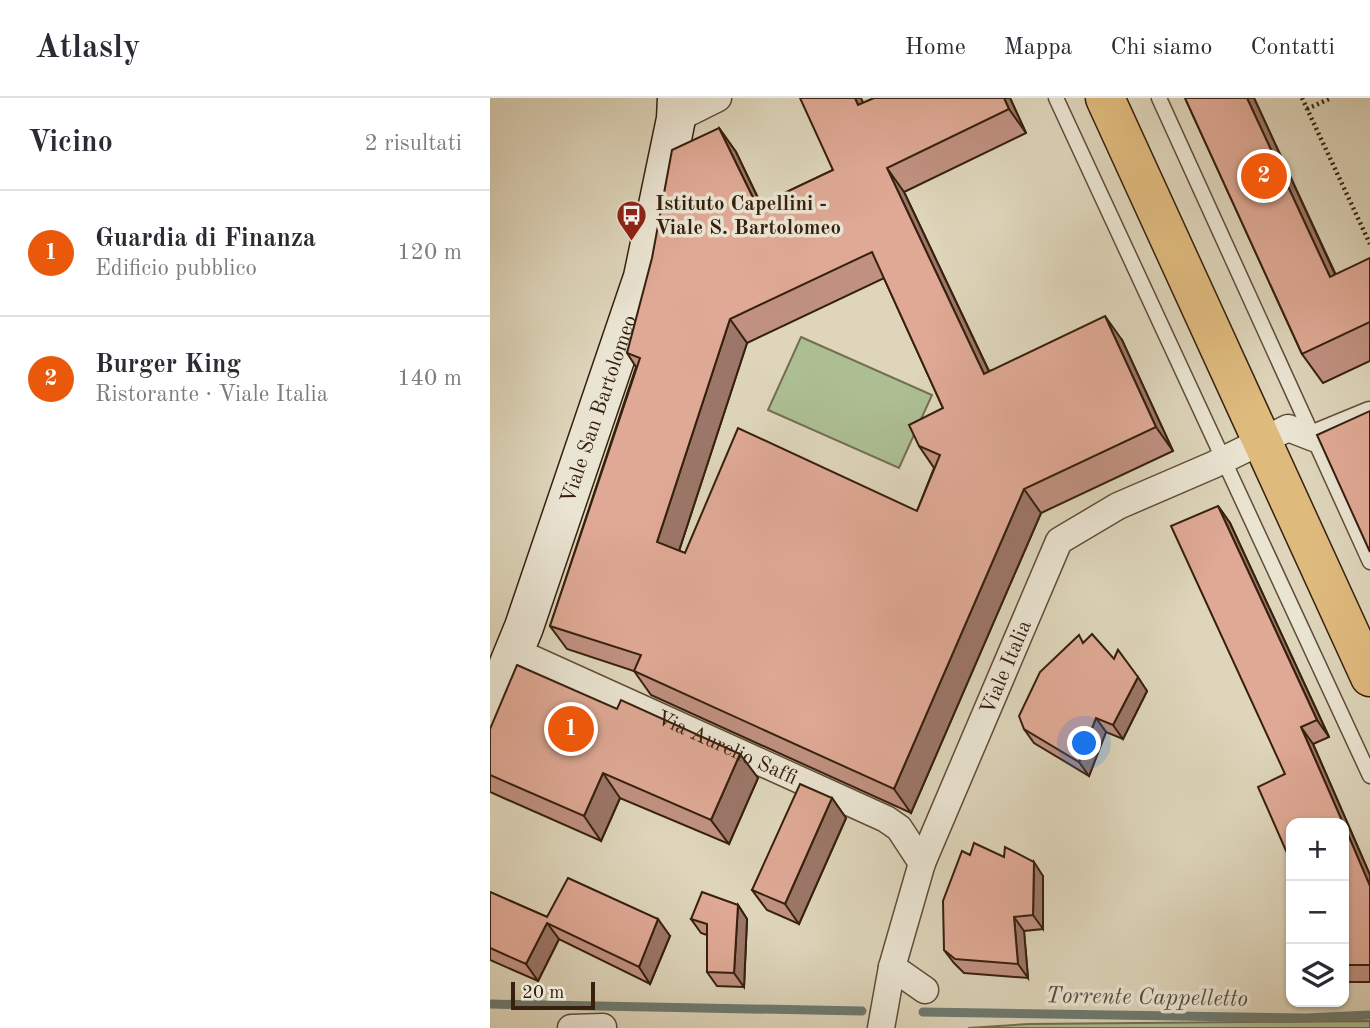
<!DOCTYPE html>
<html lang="it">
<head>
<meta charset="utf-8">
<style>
  :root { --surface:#fff; --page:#f2f2f3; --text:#2b2b33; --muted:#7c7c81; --line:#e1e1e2; --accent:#ea580c }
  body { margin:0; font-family:"Old Standard TT",serif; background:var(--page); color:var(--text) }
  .controls { position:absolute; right:21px; bottom:21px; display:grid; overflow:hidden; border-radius:14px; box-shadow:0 2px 5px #0004 }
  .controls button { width:63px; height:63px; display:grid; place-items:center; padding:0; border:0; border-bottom:2px solid var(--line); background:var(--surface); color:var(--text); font:35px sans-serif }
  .scale { position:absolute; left:21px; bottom:18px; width:84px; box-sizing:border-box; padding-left:7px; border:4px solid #36200e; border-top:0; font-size:19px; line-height:24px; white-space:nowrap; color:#36200e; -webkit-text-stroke:5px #eae4d2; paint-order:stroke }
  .you { position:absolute; left:595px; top:646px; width:24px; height:24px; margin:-18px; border:5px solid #fff; border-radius:50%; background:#1a73e8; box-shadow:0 0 0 10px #1a73e833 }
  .badge { display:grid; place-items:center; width:46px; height:46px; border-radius:50%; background:var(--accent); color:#fff; font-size:23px; font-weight:700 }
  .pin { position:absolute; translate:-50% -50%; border:4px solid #fff; box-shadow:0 2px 7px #0006 }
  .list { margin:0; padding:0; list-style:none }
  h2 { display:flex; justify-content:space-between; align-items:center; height:91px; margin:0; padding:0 28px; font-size:30px }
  h2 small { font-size:23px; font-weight:400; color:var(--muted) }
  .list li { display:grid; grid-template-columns:46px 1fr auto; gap:21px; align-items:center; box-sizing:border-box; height:126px; padding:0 28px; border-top:2px solid var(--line) }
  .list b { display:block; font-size:26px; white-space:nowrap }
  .list p { margin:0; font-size:23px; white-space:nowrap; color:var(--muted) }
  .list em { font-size:23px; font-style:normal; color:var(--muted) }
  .icon { flex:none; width:38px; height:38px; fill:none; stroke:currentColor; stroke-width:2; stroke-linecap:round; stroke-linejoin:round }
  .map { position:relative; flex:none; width:880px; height:930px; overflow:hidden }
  header { display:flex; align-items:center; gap:42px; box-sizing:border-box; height:98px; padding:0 35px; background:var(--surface); border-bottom:2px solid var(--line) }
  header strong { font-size:33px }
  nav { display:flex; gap:38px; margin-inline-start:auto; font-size:24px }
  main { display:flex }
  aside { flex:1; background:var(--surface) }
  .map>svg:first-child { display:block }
  .green { fill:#adbe93; stroke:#726f50; stroke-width:2 }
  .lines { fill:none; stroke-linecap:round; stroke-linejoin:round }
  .stream { stroke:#6e7b71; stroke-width:9 }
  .service-casing { stroke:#604d39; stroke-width:17 }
  .minor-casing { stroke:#604d39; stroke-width:29 }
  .secondary-casing { stroke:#36200e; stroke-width:41 }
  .primary-casing { stroke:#36200e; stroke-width:41 }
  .path { stroke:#36200e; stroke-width:4.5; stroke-dasharray:2 3.5; stroke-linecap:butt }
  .service { stroke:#eae4d2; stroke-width:14 }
  .minor { stroke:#eae4d2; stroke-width:26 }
  .secondary { stroke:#eae4d2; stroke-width:38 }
  .primary { stroke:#dfba7d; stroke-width:38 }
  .wall { fill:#c09180; stroke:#36200e; stroke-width:2; fill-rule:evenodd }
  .shaded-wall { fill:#9c7668; stroke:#36200e; stroke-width:2 }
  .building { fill:#dfa995; stroke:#36200e; stroke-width:2; fill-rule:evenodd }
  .labels { text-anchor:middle; stroke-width:7; stroke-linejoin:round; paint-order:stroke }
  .poi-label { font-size:21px; font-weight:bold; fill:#36200e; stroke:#eae4d2; text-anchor:start }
  .street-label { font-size:21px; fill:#36200e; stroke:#eae4d2 }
  .water-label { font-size:23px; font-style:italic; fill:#524e40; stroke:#eae4d2 }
</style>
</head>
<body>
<header>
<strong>Atlasly</strong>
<nav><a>Home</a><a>Mappa</a><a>Chi siamo</a><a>Contatti</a></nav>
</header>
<main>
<aside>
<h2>Vicino<small>2 risultati</small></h2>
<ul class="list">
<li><span class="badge">1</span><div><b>Guardia di Finanza</b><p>Edificio pubblico</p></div><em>120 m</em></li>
<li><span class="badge">2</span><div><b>Burger King</b><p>Ristorante · Viale Italia</p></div><em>140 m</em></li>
</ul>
</aside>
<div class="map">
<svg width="880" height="930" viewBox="0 0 880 930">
  <rect width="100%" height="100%" fill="#ded5ba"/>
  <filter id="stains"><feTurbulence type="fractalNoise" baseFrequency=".00286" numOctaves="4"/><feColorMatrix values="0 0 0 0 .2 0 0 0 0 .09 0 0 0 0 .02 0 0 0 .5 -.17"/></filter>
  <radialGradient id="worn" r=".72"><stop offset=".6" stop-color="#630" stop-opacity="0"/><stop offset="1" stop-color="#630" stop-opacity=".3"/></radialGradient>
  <path class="green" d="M311,239l131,58 -33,73 -131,-58z
    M880,923v7h-402l61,-4z"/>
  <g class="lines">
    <path class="stream" d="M0,906l372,7
      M433,914l383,6 64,-3"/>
    <defs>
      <path id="service" d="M566,0l314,678
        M669,0l211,464"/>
      <g id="minor">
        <path d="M186,21l42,-21"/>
        <path id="s1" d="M25,553l371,168 13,9 23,35"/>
        <path d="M402,869l33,23"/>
        <path d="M81,930l32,-1"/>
        <path id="s2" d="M391,930l11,-61 30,-104 137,-322 59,-35 95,-41 75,-37 26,10 56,-23"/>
      </g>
      <g id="secondary">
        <path id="s3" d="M0,612l34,-83 119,-350 33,-158 1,-21"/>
      </g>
      <path id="primary" d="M615,0l265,579"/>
    </defs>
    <use href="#service" class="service-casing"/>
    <use href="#minor" class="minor-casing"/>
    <use href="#secondary" class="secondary-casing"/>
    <use href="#primary" class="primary-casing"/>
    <path class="path" d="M812,0l68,146
      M817,11l24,-11"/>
    <use href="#service" class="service"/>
    <use href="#minor" class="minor"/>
    <use href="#secondary" class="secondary"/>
    <use href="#primary" class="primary"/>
  </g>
  <path class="wall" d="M384,0h136l16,35 -122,59 85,179 133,-31 51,111 -132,62 -130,300 -260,-118 -17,-24 -67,-22 -17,-23 86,-259 -9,-14 92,-225 17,24 25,52 72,-34 30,-67zM394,180l59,130 -24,38 15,22 -17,43 -232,42 -6,-2 68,-208z
    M695,0h69l82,177 34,-17v103l-47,22 -21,-29z
    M728,408l12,17 99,214 -16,7 57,131v107h-22l-4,-7v-152l-59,-49z
    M594,544l30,17 4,-9 29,41 -24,48 -17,-7 -17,44 -55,-33 -10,-14z
    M0,631l268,49 -29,66 -109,-46 -19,43 -111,-49z
    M342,700l14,20 -47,106 -32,-14 -15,-20z
    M480,757l73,21v53l-19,2 4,47 -64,-5 -10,-10 -10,-13z
    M0,794l57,25 123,19 -20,48 -91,-45 -21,42 -48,-21z
    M248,807l9,14 -3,68 -27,-1 -10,-14v-37l-6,-2 -10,-14z"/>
  <path class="shaded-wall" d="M365,0h6l14,31 -17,-24z
    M514,0h6l16,35 -17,-24z
    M757,0h7l96,209 -20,-30z
    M229,30l17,24 37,78 -16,-24z
    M397,70l17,24 97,205 -17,-23z
    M615,218l17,24 51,111 -17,-24z
    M240,221l17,24 -73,223 -17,-24z
    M534,391l17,24 -130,300 -17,-24z
    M728,408l12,17 99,214 -12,-17z
    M648,579l9,14 -24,48 -10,-14z
    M606,620l10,14 -17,44 -10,-14z
    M811,629l12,17 57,131v11z
    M250,656l18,24 -29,66 -18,-24z
    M113,675l17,25 -19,43 -17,-25z
    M342,700l14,20 -47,106 -14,-20z
    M544,764l9,14v53l-10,-14z
    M248,807l9,14 -3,68 -10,-14z
    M524,819l10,14 4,47 -10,-14z
    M168,821l12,17 -20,48 -11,-17z
    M57,825l12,16 -21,42 -12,-17z"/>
  <path class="building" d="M310,0h55l3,7 16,-7h130l5,11 -122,59 97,206 121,-58 51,111 -132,62 -130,300 -260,-118 7,-16 -91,-29 90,-268 -13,-5 25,-95 20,-108 47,-22 38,78 76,-36zM382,154l71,156 -34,17 10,21 21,9 -23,56 -179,-83 -53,125 -28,-11 73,-223z
    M695,0h62l83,179 40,-19v64l-68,32z
    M880,313v141l-53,-117z
    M728,408l99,214 -16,7 42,96h-52v39l-33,-75 27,-13 -114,-248z
    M602,536l22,25 4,-9 20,27 -25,48 -17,-7 -17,44 -55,-33 -5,-13 21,-44 39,-37 4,8z
    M27,567l100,44 4,-9 119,54 -29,66 -108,-47 -19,43 -94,-41v-46z
    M310,686l32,14 -47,106 -33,-14z
    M854,727l26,61v79h-26z
    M484,745l30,14 1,-10 29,15 -1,53 -19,2 4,47 -63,-5 -11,-9 -1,-49 19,-50 8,4z
    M78,780l90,41 -19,48 -92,-44 -21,41 -36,-16v-56l57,25z
    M212,794l36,13 -4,68 -27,-1v-48l-16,-5z"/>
  <defs>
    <symbol id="bus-pin" viewBox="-11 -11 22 30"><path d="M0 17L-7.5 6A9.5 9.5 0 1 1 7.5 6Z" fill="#8f2418" stroke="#eae4d2"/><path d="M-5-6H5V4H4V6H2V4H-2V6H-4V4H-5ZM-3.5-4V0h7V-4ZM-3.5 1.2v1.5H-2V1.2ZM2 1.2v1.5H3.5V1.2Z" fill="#fff"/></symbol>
  </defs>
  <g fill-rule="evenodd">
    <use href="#bus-pin" x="124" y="100" width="35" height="47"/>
  </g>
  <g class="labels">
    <g class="poi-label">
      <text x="165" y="112">Istituto Capellini -<tspan x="165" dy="24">Viale S. Bartolomeo</tspan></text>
    </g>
    <g class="street-label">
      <text dy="7" stroke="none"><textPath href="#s3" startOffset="320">Viale San Bartolomeo</textPath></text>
      <text dy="7" stroke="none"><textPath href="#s2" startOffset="383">Viale Italia</textPath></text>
      <text dy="7" stroke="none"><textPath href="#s1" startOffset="233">Via Aurelio Saffi</textPath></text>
    </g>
    <g class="water-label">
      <text transform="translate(657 898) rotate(1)" y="8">Torrente Cappelletto</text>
    </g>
  </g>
  <rect width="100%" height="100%" filter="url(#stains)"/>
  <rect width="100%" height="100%" fill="url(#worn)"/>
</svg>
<div class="controls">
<button>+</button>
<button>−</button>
<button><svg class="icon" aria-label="layers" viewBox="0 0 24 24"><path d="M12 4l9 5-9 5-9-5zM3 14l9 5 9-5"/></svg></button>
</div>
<div class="scale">20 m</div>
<div class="you"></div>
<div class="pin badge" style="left:81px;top:631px">1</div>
<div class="pin badge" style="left:774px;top:78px">2</div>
</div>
</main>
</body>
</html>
